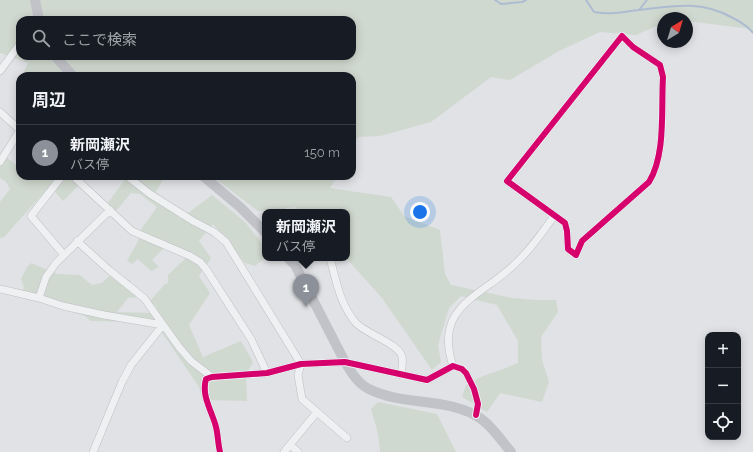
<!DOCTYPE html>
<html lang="ja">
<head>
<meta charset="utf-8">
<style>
  :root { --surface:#171b24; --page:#20242c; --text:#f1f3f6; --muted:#9ea1a6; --line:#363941; --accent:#8c9099 }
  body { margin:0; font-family:Raleway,"Noto Sans JP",sans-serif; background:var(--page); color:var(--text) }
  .controls { position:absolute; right:12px; bottom:12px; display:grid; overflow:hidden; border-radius:8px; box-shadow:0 2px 10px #0003 }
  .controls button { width:36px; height:36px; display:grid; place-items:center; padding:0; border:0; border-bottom:1px solid var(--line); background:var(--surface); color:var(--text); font:20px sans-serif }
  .compass { position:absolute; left:657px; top:12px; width:36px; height:36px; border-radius:50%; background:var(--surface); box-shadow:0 2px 10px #0003; rotate:38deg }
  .you { position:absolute; left:420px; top:212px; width:14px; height:14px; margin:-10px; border:3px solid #fff; border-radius:50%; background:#1a73e8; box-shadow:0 0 0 6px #1a73e833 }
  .badge { display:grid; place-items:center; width:26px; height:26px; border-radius:50%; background:var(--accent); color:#fff; font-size:13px; font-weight:700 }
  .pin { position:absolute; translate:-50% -33px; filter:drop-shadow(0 1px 2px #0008) }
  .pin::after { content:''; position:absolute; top:21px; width:14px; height:12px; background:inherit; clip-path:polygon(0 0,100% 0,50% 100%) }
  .popup { position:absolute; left:262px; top:209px; width:88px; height:52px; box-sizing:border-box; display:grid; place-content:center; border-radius:8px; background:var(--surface); filter:drop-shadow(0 1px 3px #0005); font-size:13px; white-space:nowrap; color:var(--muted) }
  .popup b { font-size:15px; color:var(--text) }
  .popup::after { content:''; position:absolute; left:50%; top:100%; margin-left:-8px; border:8px solid transparent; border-top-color:var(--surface) }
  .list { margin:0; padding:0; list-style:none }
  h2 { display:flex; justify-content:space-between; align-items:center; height:52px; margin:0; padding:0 16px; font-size:17px }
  h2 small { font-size:13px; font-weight:400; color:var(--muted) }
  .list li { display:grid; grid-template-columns:26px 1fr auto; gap:12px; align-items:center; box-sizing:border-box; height:56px; padding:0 16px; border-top:1px solid var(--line) }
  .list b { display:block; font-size:15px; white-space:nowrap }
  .list p { margin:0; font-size:13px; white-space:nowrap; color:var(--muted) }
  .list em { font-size:13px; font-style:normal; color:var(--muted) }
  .icon { flex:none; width:22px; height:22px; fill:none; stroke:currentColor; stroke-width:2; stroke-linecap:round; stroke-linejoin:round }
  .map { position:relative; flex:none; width:753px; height:452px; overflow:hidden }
  .search { position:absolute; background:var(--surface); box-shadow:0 2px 10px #0003; left:16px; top:16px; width:340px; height:44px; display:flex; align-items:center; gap:10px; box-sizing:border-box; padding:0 14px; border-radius:12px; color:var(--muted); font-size:15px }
  .panel { position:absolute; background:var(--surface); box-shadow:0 2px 10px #0003; left:16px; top:72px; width:340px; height:108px; border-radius:12px }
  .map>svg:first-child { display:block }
  .green { fill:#d0d9d0; fill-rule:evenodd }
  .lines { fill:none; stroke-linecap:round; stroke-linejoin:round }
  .stream { stroke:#adbcd1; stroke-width:2 }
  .street-casing { stroke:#bdbfc3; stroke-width:8 }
  .street { stroke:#eff0f2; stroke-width:7 }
  .secondary { stroke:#c1c3c8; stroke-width:10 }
  .cycleway-casing { stroke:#edf0f5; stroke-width:8 }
  .cycleway { stroke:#d6006c; stroke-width:6 }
</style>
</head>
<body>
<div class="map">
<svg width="753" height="452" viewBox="0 0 753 452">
  <rect width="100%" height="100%" fill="#e0e2e5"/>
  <path class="green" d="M0,0h753v32l-2,-3 -64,-8v-3h-24v5l-27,12 -36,-3 -41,19 -49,29 -19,-3 -60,45 -51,14 -22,1 -6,11v-72h-266l-3,-3 -2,3h-59l6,-13 -28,-10zM20,20h332v36h-332z
    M6,157l14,11v8h49l9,10 -15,15 -13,-15 -46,51 -4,1v-36l10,-13 -4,-7 -6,-4v-11z
    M124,176h41l-9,16 24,27 32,-24 33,27 20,25v11l-10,8 -10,-3 -32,-39 -14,17 12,17 -12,18 11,17 -21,32 14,32 38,-16 12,21 -7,13 1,26 -45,-1 -3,-13 -44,-65 -64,-1 -6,-5 -17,-6 -20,-13 -17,3 -12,-5 5,-7 -3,-9 6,-12 4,-4 26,11 23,1 12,10 10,-2 7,-7 21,4 3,12 7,5 -12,1 -11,14 40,1v-5l-2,-3 -6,-1v-2l16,-18 3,-1v-8l23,-22 -23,-9 -16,16 7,7 -8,4 -13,-12 -6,5 -5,-3 11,-20 2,-10 17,-24 -17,-13 -9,-1 -16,19 -8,-8 19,-26z
    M212,176h125l-7,12 61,9 13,19 36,14 5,44 6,11 61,13 24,2h20l2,12 -17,25 1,23 7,22 -7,20 -42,-9 -13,19 -25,-15 4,-12 17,-9 18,-6 17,-7v-22l-21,-36 -36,-9 -12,12 -11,37 3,17 -9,8 -50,-72 -36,-40 1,-46h-45l-7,-5 -37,4z
    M378,402l59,12 19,38h-76l-2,-19 -7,-24z"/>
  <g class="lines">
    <path class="stream" d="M495,0l6,4 21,-2 4,-2
      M586,0l8,12c18,3 27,0 45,-2 33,-4 61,-10 92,7 8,4 17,9 22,16
      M639,10l8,-10"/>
    <defs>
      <path id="street" d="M622,36l11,11 27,18 3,12c-2,33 3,77 -14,105l-67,59 -6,14 -8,-6 -1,-18 -2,-8 -58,-42z
        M0,71l20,-27
        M0,112l20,18
        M0,162l20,-32
        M62,176l-31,40 33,39
        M73,176l59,55 58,25 10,6 6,7 45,70 16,34
        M127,176l23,18 43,27 21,11 12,10 75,122 -3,11 4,24 45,39
        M280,212h2
        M77,241l32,29 35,28 35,49 12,14 21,16
        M330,258c6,22 10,47 26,65 10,11 44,21 46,34 1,5 0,12 -1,18
        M0,289l39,9 24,8 41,9 59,10
        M39,298l7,-21 10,-14 54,-53
        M453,366c-20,-60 28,-69 62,-102 15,-14 27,-31 39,-48
        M290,445l8,7
        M93,452l29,-70 9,-17 32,-40
        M220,452c-2,-8 -2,-17 -4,-25 -4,-16 -15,-31 -10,-48l6,-2 55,-4 34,-9 44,-2 82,18 26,-14 9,3 4,4 8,16 4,15 -2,11
        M284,452l33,-40"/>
    </defs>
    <use href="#street" class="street-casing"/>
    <use href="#street" class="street"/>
    <path class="secondary" d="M35,0l4,20
      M55,56l18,20
      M203,176l37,31 25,25
      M288,258l7,7 50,97c6,10 13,22 24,27 31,16 75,9 106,26 15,8 25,24 36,37"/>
    <defs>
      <path id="cycleway" d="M622,36l11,11 27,18 3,12c-2,33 3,77 -14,105l-67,59 -6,14 -8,-6 -1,-18 -2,-8 -58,-42z
        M220,452c-2,-8 -2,-17 -4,-25 -4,-16 -15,-31 -10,-48l6,-2 55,-4 34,-9 44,-2 82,18 26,-14 9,3 4,4 8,16 4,15 -2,11"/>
    </defs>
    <use href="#cycleway" class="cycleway-casing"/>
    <use href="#cycleway" class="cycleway"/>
  </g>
</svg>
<div class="controls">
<button>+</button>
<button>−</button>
<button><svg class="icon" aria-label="locate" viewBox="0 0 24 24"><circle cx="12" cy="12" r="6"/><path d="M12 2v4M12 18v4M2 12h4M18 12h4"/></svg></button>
</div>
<svg class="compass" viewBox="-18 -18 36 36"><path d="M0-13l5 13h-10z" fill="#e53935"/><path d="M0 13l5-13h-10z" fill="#9ea1a6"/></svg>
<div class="you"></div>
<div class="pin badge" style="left:306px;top:307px">1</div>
<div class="popup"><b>新岡瀬沢</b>バス停</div>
<div class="search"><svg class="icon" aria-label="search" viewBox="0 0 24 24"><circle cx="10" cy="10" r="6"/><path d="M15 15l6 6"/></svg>ここで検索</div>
<section class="panel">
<h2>周辺<small></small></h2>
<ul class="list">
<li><span class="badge">1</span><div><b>新岡瀬沢</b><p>バス停</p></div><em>150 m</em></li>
</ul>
</section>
</div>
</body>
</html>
